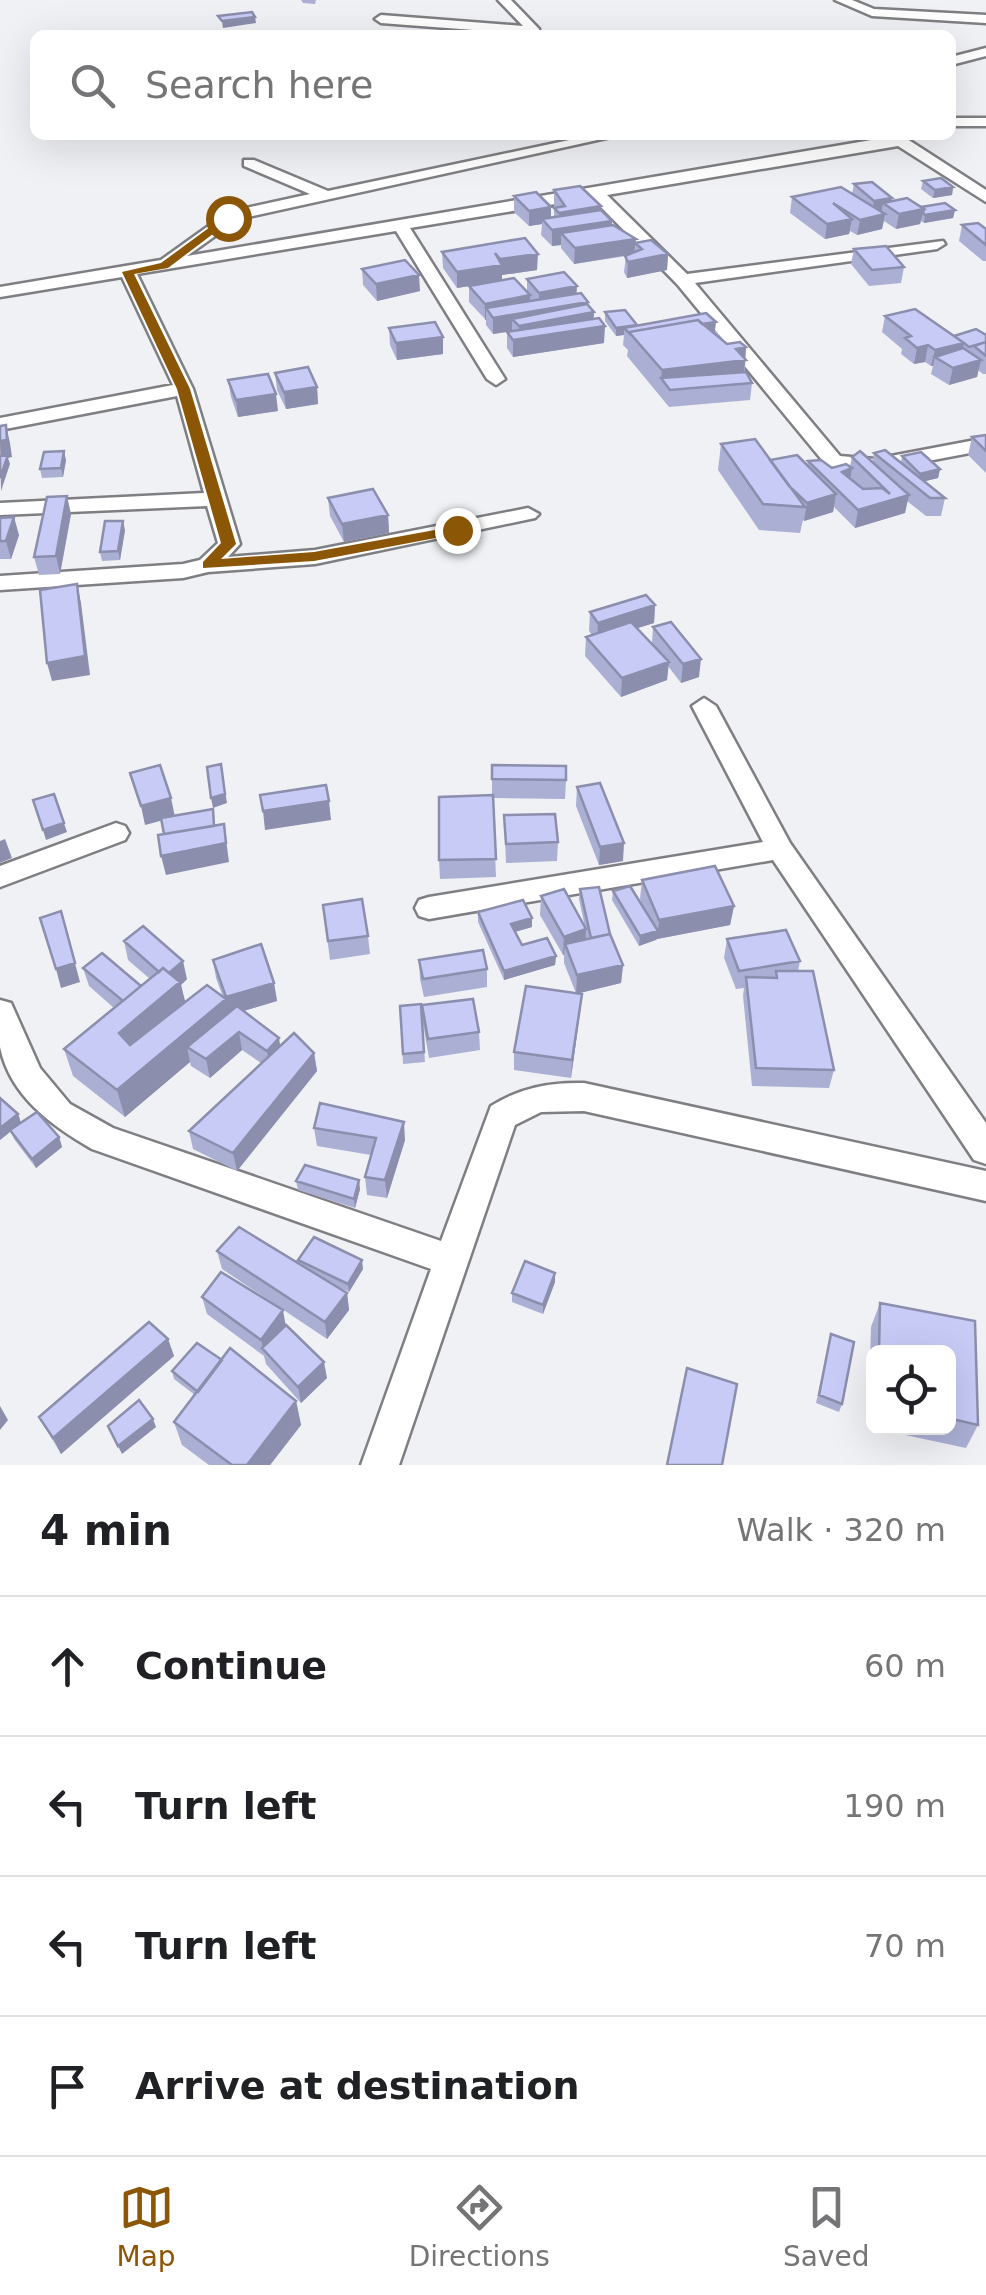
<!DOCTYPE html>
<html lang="en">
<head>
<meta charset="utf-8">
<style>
  :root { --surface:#fff; --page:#f6f6f6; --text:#202124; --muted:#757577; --line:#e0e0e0; --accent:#8b5605 }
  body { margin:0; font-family:"DejaVu Sans",sans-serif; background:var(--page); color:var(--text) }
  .controls { position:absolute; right:30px; bottom:30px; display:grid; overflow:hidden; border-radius:15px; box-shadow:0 10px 40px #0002 }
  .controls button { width:90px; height:90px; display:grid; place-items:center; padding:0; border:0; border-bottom:2px solid var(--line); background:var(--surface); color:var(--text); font:50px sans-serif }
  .stop { position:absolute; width:30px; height:30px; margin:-22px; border:8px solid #8b5605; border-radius:50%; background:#fff }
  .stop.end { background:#8b5605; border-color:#fff; box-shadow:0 2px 10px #0008 }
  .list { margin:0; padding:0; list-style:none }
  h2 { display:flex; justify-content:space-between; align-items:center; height:130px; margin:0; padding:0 40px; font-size:42px }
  h2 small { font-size:32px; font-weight:400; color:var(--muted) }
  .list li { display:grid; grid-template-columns:65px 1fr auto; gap:30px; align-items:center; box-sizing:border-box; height:140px; padding:0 40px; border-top:2px solid var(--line) }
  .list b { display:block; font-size:38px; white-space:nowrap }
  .list em { font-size:32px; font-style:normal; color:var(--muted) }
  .icon { flex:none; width:55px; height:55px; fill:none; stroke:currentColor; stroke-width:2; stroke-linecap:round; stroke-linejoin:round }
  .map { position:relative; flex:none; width:986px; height:1465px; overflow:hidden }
  .search { position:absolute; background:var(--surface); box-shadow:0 10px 40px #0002; left:30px; right:30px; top:30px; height:110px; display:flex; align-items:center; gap:25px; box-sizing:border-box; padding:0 35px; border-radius:15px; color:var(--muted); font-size:38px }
  .sheet { height:690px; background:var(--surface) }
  nav { display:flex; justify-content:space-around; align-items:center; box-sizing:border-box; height:140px; border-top:2px solid var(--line); background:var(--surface); font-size:28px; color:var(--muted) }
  nav a { display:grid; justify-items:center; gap:5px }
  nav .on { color:var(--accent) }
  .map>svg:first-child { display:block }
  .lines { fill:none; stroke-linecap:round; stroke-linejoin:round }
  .minor-casing { stroke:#7f7f83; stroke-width:5 }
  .minor { fill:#fff; fill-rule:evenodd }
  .wall { fill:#abafd4; fill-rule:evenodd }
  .shaded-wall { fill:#8b8eac }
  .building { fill:#c7cbf6; stroke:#8b8eac; stroke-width:2.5 }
  .route { fill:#8b5605 }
</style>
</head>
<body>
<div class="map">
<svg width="986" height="1465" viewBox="0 0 986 1465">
  <rect width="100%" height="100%" fill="#f0f1f5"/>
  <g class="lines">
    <defs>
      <path id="minor" d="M498,0h13l28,29v6l-158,-12 -6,-4 6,-4 142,11z
        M835,0h17l22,9 112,6v8l-114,-7z
        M986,48v8l-35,9v-8z
        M951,118h35v8h-35z
        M593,135h27l-381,84 -52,37 714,-121 85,55v12l-88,-56 -291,49 80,79 256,-33 2,3 -8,5 -242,34 145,173 35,3 111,-21v12l-111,21 -48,-5 -150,-182 -85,-86 -182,30 95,151 -9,6 -9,-6 -91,-148 -259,43 56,115 47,155 -12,13 87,-7 213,-42 11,6 -4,4 -220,46 -107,8 -25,6 -183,12v-14l183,-12 17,-4 18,-17 -11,-37 -207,9v-12l204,-10 -27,-97 -177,34v-12l173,-33 -51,-108 -122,20v-10l161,-27 67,-48 82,-18 -66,-28v-6h10l74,31z
        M704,698l12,8 74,137 196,280v41l-12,-4 -201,-300 -344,59 -10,-3 -4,-8 4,-8 10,-3 334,-55 -71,-136z
        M116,823l9,3 4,7 -4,7 -125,47v-21z
        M0,1000l11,3 29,65 30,36 43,24 328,113 50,-135c29,-18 58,-24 93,-23l402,88v30l-402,-90 -43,1 -26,13 -116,340h-38l70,-196 -339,-120c-40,-23 -82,-53 -92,-102 0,-14 0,-33 0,-47z"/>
    </defs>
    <use href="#minor" class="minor-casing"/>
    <use href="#minor" class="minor"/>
  </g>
  <path class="wall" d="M301,0h15l-1,4 -12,-1z
    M923,181l30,6 -1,8 -19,3 -12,-9z
    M854,184l38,17 29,6 34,3 -2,8 -29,5 -3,-2 -1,3 -24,5 -12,-8 -2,8 -25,6 -7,-4 -1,3 -24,5 -35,-26 2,-16 60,-3z
    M554,190l46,20 12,11v4l24,18 32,11 -1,16 -40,8 -3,-6 2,-16 -52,8 -13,-16v-3l-9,1 -11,-11 1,-11 -13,2 -15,-14v-16l37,11v11l3,-1z
    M962,225l24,4v32h-3l-24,-20z
    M525,238l12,32 -35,5v5l25,11v-12l49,15 12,8v3l6,7 -1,7 11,24 -91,14 -6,-9v-16l-14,2 -7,-9v-5l-17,-18v-16l-12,2 -14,-20 -1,-16z
    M854,249l50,18 -3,16 -32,3 -18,-22z
    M362,269l58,22 -43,10 -14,-16z
    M605,312l32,14 78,4 12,14 19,3 -1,25 7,11 -2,17 -81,7 -42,-51 1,-6 -5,-5 1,-10 -8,1 -11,-15z
    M885,316l69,20 32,-1v39h-3l-5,-4 -1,7 -28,8 -18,-11 2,-8h-2l-6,-4 -11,2 -13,-10 1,-5 -20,-17z
    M389,328l54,26 -46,6 -7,-15z
    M275,373l42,14 1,17 -32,5 -9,-19z
    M228,380l50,31 -40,6 -7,-20z
    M986,435v38l-18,-18 4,-18z
    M721,444l49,16 37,5 1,-4 24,7 18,-2 2,-9 20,5 2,-9 27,9 1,-6 38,13 -2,9 -14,3 21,17 -4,18h-15l-19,-15 -2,12 -50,15 -21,-21 -1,5 -29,9 -1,-1 -3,13 -41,-3 -41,-60z
    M66,460l-3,17 -21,1 -2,-9z
    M328,498l60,17 1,18 -45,9 -14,-26z
    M71,514l-11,60 -21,1 -5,-18z
    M0,518l19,17 -8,24h-11z
    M125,530l-5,30 -18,1 -2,-9z
    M655,605l-1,18 -17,5 15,16 1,-17 46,50 -18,6 -13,-17 -1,14 -46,17 -36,-41 1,-19 6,-2 -3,-4 1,-19z
    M492,765l74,15 -1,19 -72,-1 3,79 -56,2 -1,-19 53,-65z
    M577,787l46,74 -24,4 -23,-59z
    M504,815l54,27 -1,19 -51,2z
    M642,880l92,26 -4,19 -73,14 -18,7 -27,-46 1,-9 32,20 -5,-12z
    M580,889l30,45 13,31 -2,18 -43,10 2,19 -9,66 -57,-8v-18l62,-59 -12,-30v-8h-1l-23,-40 1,-19 44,31 -6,-28z
    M323,905l45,31 2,18 -40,6z
    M478,912l54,6v9l-17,5 7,13 34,11 -1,9 -51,15 -26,-58z
    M727,939l73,22 -2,10 36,99 -5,18 -77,-2 -9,-90 1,-8 -8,1 -12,-31z
    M124,941l63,38 -6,6 4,17 38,-5 -7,-19 -3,-18 61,23 3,18 -33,10 36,34 34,8 3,18 -80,100 -44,-22 -4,-18 72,-68 -19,-13 -32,28 -19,-12 -1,-4 -65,55 -52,-41 -9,-27 50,-41 -25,-22 -6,-18 58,18 9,-7 -22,-19z
    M419,960l68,9v18l-63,10 -4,-18z
    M421,1004l4,58 -22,2 -3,-58z
    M422,1005l57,27 1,18 -51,8 -6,-34z
    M0,1098l18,16 3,9 38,14 3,10 -26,21 -22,-29 -3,-8 -11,9z
    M314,1128l91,12 -18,58 -20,-3 -2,-18 6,-22 -54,-9z
    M296,1181l64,8 -5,19 -57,-18z
    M217,1251l82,13 -1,-4 65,9 -14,23 -15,-7 13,8 2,17 -22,29 -105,-70z
    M555,1273v9l-12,32 -31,-12v-9z
    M202,1297l125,81 -26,25 -35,-39 -2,-8 -57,-42z
    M880,1303l95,18 3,104 -12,23 -98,-21 3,-100zM874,1352h74v76h-74z
    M831,1334l11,70 -3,8 -23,-9z
    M168,1339l6,17 -113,98 -22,-37z
    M222,1360l74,41 5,24 -31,40h-61l-27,-20 -8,-23 21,-27 -21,-16 -2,-8z"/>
  <path class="shaded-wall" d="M255,17l1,6 -33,5 -1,-7z
    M953,187l-1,8 -19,3 2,-8z
    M892,198l-2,10 -7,-5 -2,11 -10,2 3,-15z
    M601,206l-1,15 -41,7v-15z
    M551,207v15l-9,-3v5l-13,2v-15z
    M924,209l-4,15 -24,5 3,-15z
    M955,210l-2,8 -29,5 1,-8z
    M885,214l-3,15 -25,6 3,-15z
    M852,219l-3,15 -24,5 2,-15z
    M612,221l-1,15 -50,-3v12l-9,1v-16z
    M636,239l-2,15 -60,10 1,-16z
    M538,254l-1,16 -35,5v6l-45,7v-16l43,-7v-6z
    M668,254l-1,16 -40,8 1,-16z
    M419,275l1,16 -43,10 -1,-17z
    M577,286l-1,17 -37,6v-16z
    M530,295v17l58,-10v11l6,-1 -1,16 12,-2 -1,17 -91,14v-17l6,-1v-13l-7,-7v12l-19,3v-16l-7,-10v12h-1v-16z
    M716,322l-2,17 -82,-4z
    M637,325l-13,3v7l-8,1v-8z
    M443,337v17l-46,6 -1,-17z
    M964,343l-4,17 -25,-3 -2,9h-2l4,-16z
    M928,345l-3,17 -11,2 3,-16z
    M746,347l-3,37 -82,-6 1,-8z
    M981,360l-4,17 -28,8 4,-17z
    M317,387l1,17 -32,5 -2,-17z
    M276,394l2,17 -40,6 -2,-17z
    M6,425l4,18 2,14 -4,1 2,6 -9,27 -1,-50z
    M64,451l2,9 -3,17 -2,-9z
    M852,468l-3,18 -7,-14z
    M940,469l-2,9 -20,5 2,-9z
    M836,494l-3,18 -29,9 3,-18z
    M909,495l-4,18 -50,15 3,-18z
    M67,496l4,18 -11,60 -4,-18z
    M388,515l1,18 -45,9 -2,-18z
    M14,517l5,18 -8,24 -5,-18z
    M123,521l2,9 -5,30 -2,-9z
    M77,584l4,19 9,72 -38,6 -5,-18z
    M655,605l-1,18 -57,18 1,-18z
    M701,659l-2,18 -18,6 2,-19z
    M669,662l-2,18 -46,17 1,-19z
    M221,764l6,39 -14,5 -2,-10z
    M171,798l4,19 -30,8 -4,-19z
    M329,801l2,19 -66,10 -2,-19z
    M64,823l3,9 -21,8 -3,-10z
    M224,824l5,38 -63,13 -5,-19z
    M5,839l7,19 -12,5v-22z
    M624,843l-1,18 -24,4 1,-18z
    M734,906l-4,19 -73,14 -1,1 -17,6 1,-10 18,-5 1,-11z
    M61,911l19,71 -19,6 -5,-19z
    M532,918v9l-21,6v-9z
    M586,929l-1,19 -20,-4 -1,11h-1l1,-18z
    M556,956l-1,9 -51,15v-9z
    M183,961l4,18 -6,6 6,24 -60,51 -8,-27 46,-56z
    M623,965l-2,18 -45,11 1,-19z
    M274,983l3,18 -48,14 -3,-18z
    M582,994l-2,18 -9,66 1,-18z
    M226,999l6,27 -45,21 3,15 -65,55 -8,-27z
    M239,1032l3,18 -32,28 -4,-19z
    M279,1038l3,19 -12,12 -3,-18z
    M314,1053l3,18 -80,100 -4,-18z
    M18,1114l3,9 -21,17v-12z
    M404,1122l1,18 -18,58 -2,-18z
    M59,1137l3,10 -26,21 -4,-9z
    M359,1180l1,9 -5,19 -1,-9z
    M362,1260l1,9 -14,23 -1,-8z
    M555,1273v9l-12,32v-9z
    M347,1293l2,17 -22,29 -2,-17z
    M283,1310l3,17 -23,21 -2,-8z
    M168,1339l6,17 -113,98 -8,-16z
    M324,1362l3,16 -26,25 -3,-16z
    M296,1401l5,24 -31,40h-23z
    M0,1406l8,14 -8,10z
    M153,1419l3,8 -34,27 -4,-8z"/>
  <path class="building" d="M252,12l3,5 -33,4 -4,-5z
    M941,178l12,9 -18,3 -12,-9z
    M872,182l20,16 -18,3 -20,-17z
    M580,186l21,20 -42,7 -5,-5 11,-2 -11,-16z
    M841,187l44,27 -25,6 -27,-17 19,16 -25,5 -35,-27z
    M536,192l15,15 -22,4 -15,-15z
    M907,198l17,11 -25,5 -16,-11z
    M945,203l10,7 -30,5 -2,-2 1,-4 -3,-2z
    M601,210l11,11 -60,9 -10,-11z
    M978,223l8,6v16l-24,-20z
    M613,225l23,14 -61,9 -14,-15z
    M525,238l13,16 -38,5 -5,-6 7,12 -45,7 -15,-20z
    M651,240l17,14 -40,8 -3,-6 17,-7 -7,-6z
    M886,246l18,21 -32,3 -18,-21z
    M405,260l14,15 -43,9 -14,-15z
    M564,272l13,14 -38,7 -12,-14z
    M514,278l16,17 -45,9 -16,-18z
    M581,293l7,9 -95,16 -7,-10z
    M587,304l7,8 -75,14 -7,-7z
    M915,309l49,34 -29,7 -7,-5 -11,3 -12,-10 6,-2 -26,-20z
    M625,310l12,15 -21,3 -11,-16z
    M706,313l10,9 -14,2 -4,-4 -69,12v1l-5,-5z
    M599,318l6,8 -92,14 -6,-8z
    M698,320l29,24 13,-2 6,5 -10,2 10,11 -84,10 -33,-38z
    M435,322l8,15 -47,6 -7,-15z
    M976,329l10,6v7l-17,5 -15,-11z
    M986,342v14l-12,-10z
    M963,348l18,12 -28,8 -18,-11z
    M308,367l9,20 -33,5 -9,-19z
    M746,372l6,11 -82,7 -9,-12z
    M268,374l8,20 -40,6 -8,-20z
    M6,425l1,15 -7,1v-15z
    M986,435v16l-14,-14z
    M755,439l50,68 -42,-3 -42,-60z
    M885,450l60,48h-15l-56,-45z
    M64,451l-3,17 -21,1 4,-17z
    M860,451l49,44 -51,15 -50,-49 13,-1 11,8 14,-4 6,4 -10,4 21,17 19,-1 8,6 -38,-37z
    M921,452l19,17 -20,5 -18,-18z
    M8,455l-8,23v-22z
    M797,455l39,39 -29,9 -18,-17 -19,-26z
    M373,489l15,26 -46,9 -14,-26z
    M67,496l-11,60 -22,1 13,-60z
    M14,517l-8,24h-6v-23z
    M105,521h18l-5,30 -18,1z
    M77,584l8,72 -38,7 -7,-73z
    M646,595l9,10 -57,18 -8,-11z
    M631,622l38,40 -47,16 -36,-41z
    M671,622l30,37 -18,5 -30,-37z
    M221,764l4,30 -14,4 -4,-31z
    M160,765l11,33 -30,8 -11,-33z
    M492,765l74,1v14l-74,-1z
    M600,783l24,60 -24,4 -23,-60z
    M326,785l3,16 -66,10 -3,-16z
    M54,794l10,29 -21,7 -10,-30z
    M493,795l3,64 -57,1v-63z
    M213,809l1,17 -50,8 -3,-16z
    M555,814l3,28 -52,2 -2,-29z
    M224,824l2,19 -65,13 -3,-21z
    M715,866l19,40 -75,14 -17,-40z
    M630,886l28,45 -18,5 -27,-45z
    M599,887l11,47 -19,4 -11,-49z
    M564,889l22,40 -22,8 -23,-41z
    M362,899l6,37 -40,5 -5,-36z
    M523,900l9,18 -21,6 11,21 25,-7 9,18 -52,15 -26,-59z
    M61,911l14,52 -19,6 -16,-51z
    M143,926l40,35 -14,12 -6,-5 -4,4 -35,-31z
    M786,930l14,31 -61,10 -12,-32z
    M610,934l13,31 -46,10 -12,-31z
    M261,944l13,39 -48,14 -13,-37z
    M483,950l4,19 -64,10 -4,-19z
    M102,953l39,33 -18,15 -40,-33z
    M163,968l17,14 -61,51 11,12 77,-60 19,14 -109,91 -53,-41z
    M776,971h37l21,99 -78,-2 -10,-91 31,1z
    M526,986l56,8 -10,66 -58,-8z
    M473,999l6,33 -51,7 -6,-34z
    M421,1004l3,48 -21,2 -3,-48z
    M237,1006l42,32 -12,13 -28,-19 -33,27 -19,-12z
    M294,1033l20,20 -81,100 -44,-22z
    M0,1098l18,16 -18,14z
    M320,1103l84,19 -19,58 -20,-3 11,-39 -62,-10z
    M37,1112l22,25 -27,22 -22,-29z
    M305,1165l54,15 -5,19 -58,-18z
    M239,1227l108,66 -22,29 -108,-71z
    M314,1237l48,23 -14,24 -50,-24z
    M525,1261l30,12 -12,32 -31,-12z
    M221,1272l62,38 -22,30 -59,-43z
    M880,1303l95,18 3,104 -30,-7v-66h-69z
    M149,1322l19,17 -115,99 -14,-21z
    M286,1325l38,37 -26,25 -36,-39z
    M831,1334l23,8 -12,62 -23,-9z
    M197,1343l25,17 -24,32 -26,-21z
    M230,1348l66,53 -49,64h-15l-58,-43z
    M687,1368l50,16 -15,81h-55z
    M139,1400l14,19 -35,27 -10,-20z"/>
  <path class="route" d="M225,216l9,2 -66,50 -34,6 56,115 46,155 -15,15 93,-7 143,-26 7,4 -2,3 -148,28 -111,7v-6l18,-19 -44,-154 -55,-117 39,-9z"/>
</svg>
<div class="controls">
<button><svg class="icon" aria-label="locate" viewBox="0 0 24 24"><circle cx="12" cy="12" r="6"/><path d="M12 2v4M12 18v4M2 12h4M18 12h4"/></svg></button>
</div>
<div class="stop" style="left:228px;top:218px"></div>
<div class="stop end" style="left:457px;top:530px"></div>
<div class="search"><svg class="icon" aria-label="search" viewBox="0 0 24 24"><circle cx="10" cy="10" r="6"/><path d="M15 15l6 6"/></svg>Search here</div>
</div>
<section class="sheet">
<h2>4 min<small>Walk · 320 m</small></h2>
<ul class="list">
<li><svg class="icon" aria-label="ahead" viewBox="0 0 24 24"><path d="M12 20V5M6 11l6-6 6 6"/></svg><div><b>Continue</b></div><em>60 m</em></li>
<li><svg class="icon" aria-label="left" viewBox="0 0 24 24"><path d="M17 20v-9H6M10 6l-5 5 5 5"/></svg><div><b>Turn left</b></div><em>190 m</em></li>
<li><svg class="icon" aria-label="left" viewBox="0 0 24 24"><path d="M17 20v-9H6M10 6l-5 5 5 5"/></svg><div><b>Turn left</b></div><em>70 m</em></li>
<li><svg class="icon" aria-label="arrive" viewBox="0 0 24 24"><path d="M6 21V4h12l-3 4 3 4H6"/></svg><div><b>Arrive at destination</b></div></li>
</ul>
</section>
<nav>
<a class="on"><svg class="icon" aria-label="map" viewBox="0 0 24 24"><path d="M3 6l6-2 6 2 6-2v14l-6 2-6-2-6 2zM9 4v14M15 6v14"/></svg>Map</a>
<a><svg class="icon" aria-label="directions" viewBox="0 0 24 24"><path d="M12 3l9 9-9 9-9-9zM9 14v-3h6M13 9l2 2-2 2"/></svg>Directions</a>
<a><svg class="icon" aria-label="saved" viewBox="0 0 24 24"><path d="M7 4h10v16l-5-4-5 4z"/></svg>Saved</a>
</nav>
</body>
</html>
